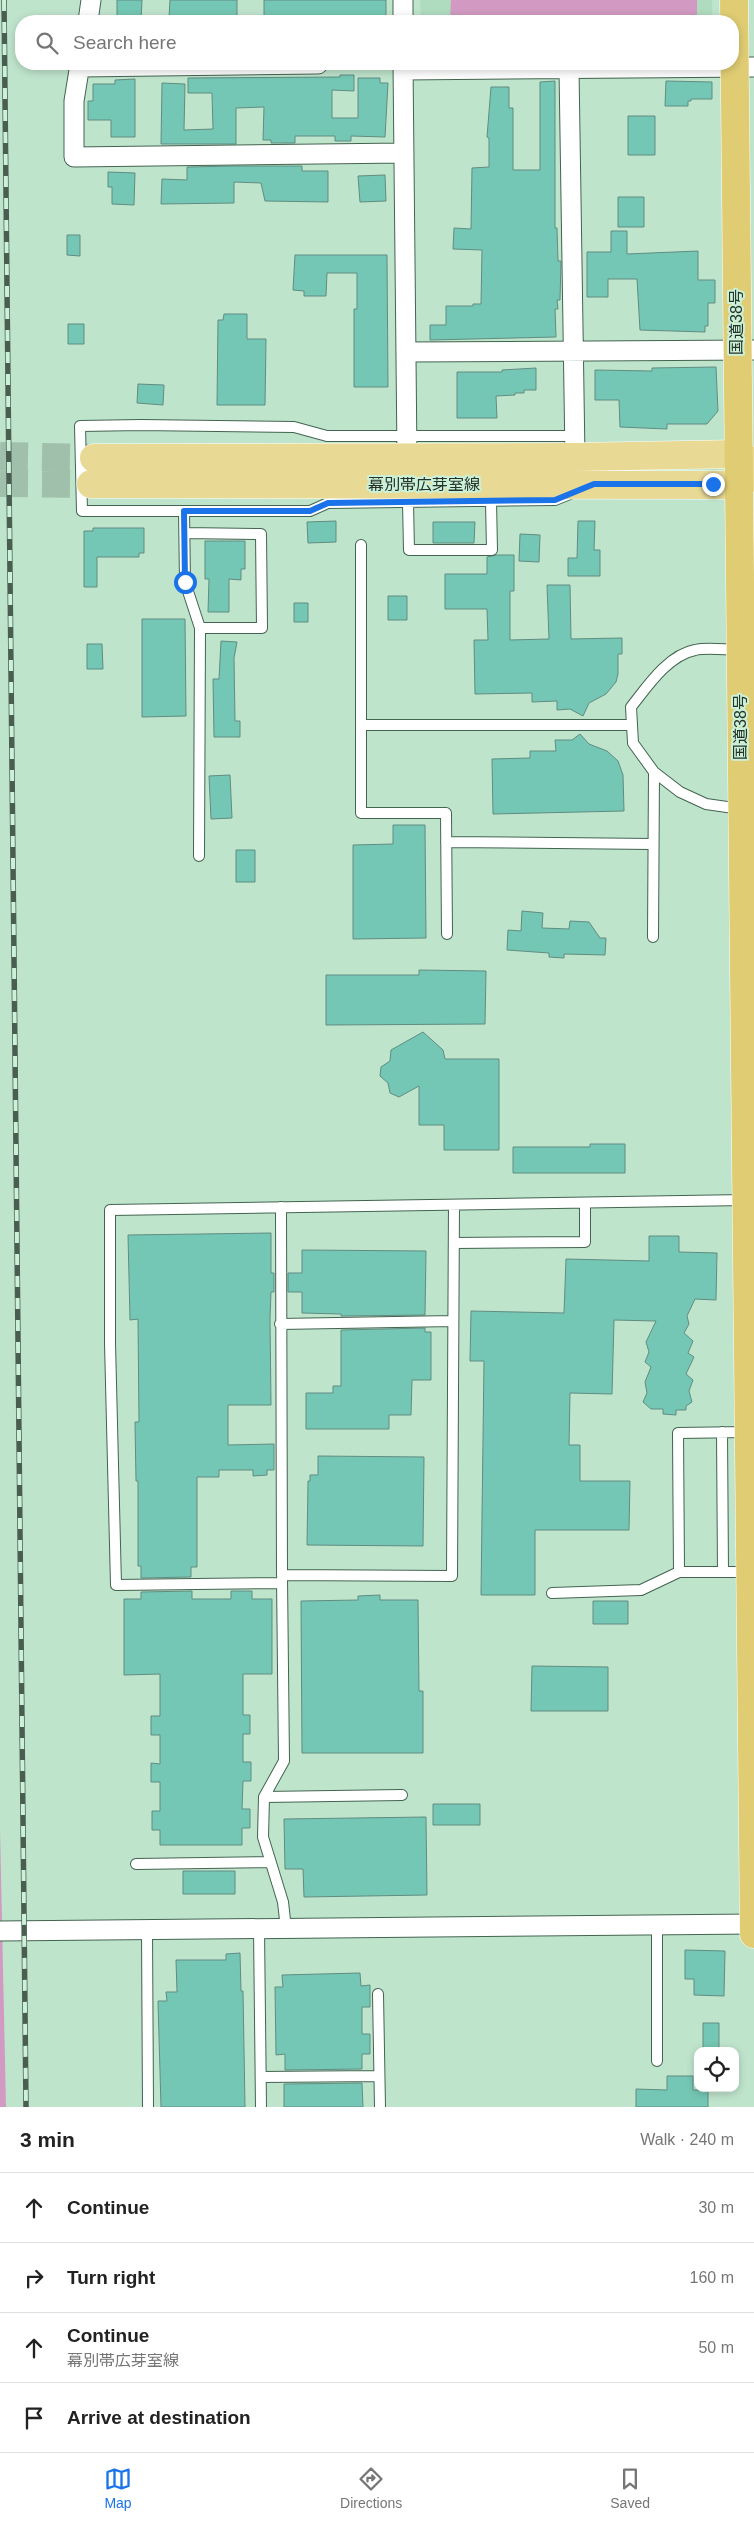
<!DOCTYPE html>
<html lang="en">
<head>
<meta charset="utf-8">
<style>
  :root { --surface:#fff; --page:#f6f6f6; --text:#222; --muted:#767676; --line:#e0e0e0; --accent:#1a73e8 }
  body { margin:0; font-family:Arial,"Noto Sans JP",sans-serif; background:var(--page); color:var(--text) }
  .controls { position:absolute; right:15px; bottom:15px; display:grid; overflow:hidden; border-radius:10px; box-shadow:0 2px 8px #0003 }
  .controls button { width:45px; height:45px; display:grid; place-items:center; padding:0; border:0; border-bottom:1px solid var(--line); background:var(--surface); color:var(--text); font:25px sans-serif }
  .stop { position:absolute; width:15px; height:15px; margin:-11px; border:4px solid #1a73e8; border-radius:50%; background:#fff }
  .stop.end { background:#1a73e8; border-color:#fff; box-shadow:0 1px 5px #0008 }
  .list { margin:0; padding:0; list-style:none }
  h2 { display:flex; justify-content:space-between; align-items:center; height:65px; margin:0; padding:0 20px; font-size:21px }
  h2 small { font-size:16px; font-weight:400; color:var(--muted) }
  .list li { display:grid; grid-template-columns:32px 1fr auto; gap:15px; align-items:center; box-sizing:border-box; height:70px; padding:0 20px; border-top:1px solid var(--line) }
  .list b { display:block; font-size:19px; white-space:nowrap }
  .list p { margin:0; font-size:16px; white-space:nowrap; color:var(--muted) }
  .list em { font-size:16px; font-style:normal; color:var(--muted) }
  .icon { flex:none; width:28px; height:28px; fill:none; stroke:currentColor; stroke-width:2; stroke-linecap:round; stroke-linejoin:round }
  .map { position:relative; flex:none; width:754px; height:2107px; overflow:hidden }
  .search { position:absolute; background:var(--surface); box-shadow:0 2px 8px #0003; left:15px; right:15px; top:15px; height:55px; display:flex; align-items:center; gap:12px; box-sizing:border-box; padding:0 18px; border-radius:20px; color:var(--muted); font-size:19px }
  .sheet { height:345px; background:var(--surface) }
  nav { display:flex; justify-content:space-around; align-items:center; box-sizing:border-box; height:70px; border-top:1px solid var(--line); background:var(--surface); font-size:14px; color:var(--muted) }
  nav a { display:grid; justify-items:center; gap:2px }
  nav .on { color:var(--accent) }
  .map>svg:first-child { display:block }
  .built { fill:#afdcbf }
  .green { fill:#d29ac2 }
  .building { fill:#74c7b4; stroke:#618c81 }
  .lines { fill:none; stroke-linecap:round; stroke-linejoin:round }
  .primary-tunnel { stroke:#a0c0ab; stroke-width:28; stroke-dasharray:28 14; stroke-linecap:butt }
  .service-casing { stroke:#436450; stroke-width:12 }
  .minor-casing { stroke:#436450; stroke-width:21 }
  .primary-casing { stroke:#fff; stroke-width:29 }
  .trunk-casing { stroke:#fff; stroke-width:29 }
  .service { stroke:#fff; stroke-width:10 }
  .minor { stroke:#fff; stroke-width:19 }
  .primary { stroke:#e8d995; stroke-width:28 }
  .trunk { stroke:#e0cc72; stroke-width:28 }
  .rail-casing { stroke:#4a5d51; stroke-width:5.5 }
  .rail { stroke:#ccf1d9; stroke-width:4; stroke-dasharray:11; stroke-linecap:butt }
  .route { stroke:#1a73e8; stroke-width:6 }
  .labels { text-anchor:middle; stroke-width:4; stroke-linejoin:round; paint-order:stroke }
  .street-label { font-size:16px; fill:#243229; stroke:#ccf1d9 }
</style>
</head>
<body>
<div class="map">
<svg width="754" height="2107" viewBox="0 0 754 2107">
  <rect width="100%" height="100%" fill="#bfe4cc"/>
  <path class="built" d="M420,0h292v21h-291z"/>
  <path class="green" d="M451,0h246v20l-247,1z
    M0,1828l6,279h-6z"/>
  <path class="building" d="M117,0h25l-1,21 -24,-1z
    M170,0h67v18h-68z
    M264,0h122v17h-4v4h-73v-3l-45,-1z
    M340,75h14v16l-22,-1v28h26v-40h22v5h8l-3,54 -34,-1v5h-16v-5h-40v7h-24v-3h-8l1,-33 -28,1v36h-75l1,-61 23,1 -1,46 29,-1 -1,-36h-24v-15l152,-1z
    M135,79v58h-24v-17h-23v-19h5v-17h22v-4z
    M555,81v147h2l1,33h3l-1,39h-3l1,9h-3l1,28 -126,3v-15h16v-19h27v-2h8l1,-54 -29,-1 1,-21 17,1 1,-61 17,-1v-29l-2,-1 4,-50h18v21h4v62h27v-88z
    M666,81l46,1v17h-21v2h-3v5h-23z
    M628,116h27v39h-27z
    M237,166h65v5h26v31l-63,-1 -4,-18 -27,-1v21l-73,1 1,-25 25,1v-13z
    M108,172l27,1 -1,32 -22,-1v-17h-4z
    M385,175l1,26 -26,1 -2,-26z
    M618,197h26v30h-26z
    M611,231h16v23l71,-3v29h17v23h-7v23h-3v6l-65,-2 -3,-51h-29v18h-21v-45h24z
    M67,235h13v21l-13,-1z
    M295,255h92l1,132h-34v-78h3v-36h-30l-1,23h-22v-5l-11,-1z
    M224,314h23v25h19l-1,66h-48l1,-85h5z
    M68,324h16v20h-16z
    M716,367l2,44 -11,13h-40v5l-47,-2 -1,-27h-24v-30l57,1v-3z
    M536,368v22h-12v3h-9v2l-19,1 1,22h-40v-46h45v-2z
    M138,384l26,1 -1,20 -26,-2z
    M336,521v21l-28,1 -1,-21z
    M578,521h17l-1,29h6v26h-32v-18h9z
    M433,522h42l-1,21h-41z
    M93,528h51v25h-5v4h-42v30h-13v-56h9z
    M520,534l20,1 -1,27 -20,-1z
    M205,541h40v28h-4v11l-12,-1v33h-21l1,-33h-4z
    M497,555h17v36h-4v49l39,-1 -2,-54h23l1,54 51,-1v16h-4v20l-2,8 -10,12 -17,9 -6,13 -13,-7 -13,1v-9l-25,1v-9l-57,1 -1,-54h14l-1,-31h-42v-35h42v-17z
    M388,596h19v24h-19z
    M294,603h14v19h-14z
    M142,619h43l1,97 -44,1z
    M221,641l16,1 -3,16 1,63h5v16h-26l-1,-58h6z
    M87,644h15l1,25h-16z
    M580,734l9,10 18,7 11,10 5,14 1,36 -131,3 -1,-55 38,-1v-7h26l-1,-11h17z
    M230,775l2,43 -21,1 -2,-43z
    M393,825h32l1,113 -73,1v-94l40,-1z
    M236,850h19v32h-19z
    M522,911l21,2 -1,15 27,1 1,-8 19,1 11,16h6l-1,17 -41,-1v4l-15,-1v-4l-42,-3 1,-20 13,1z
    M419,970l67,1 -1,53 -159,1v-50h93z
    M423,1032l20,18 2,9h54v91h-55v-25h-25v-39l-20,11 -9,-4 -2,-10 -8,-7 1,-9 9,-6 1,-11z
    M590,1144h35v29h-112v-26h77z
    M271,1233v40h3v19h-3l-1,26 1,87h-43v40l46,-1v26h-7v5l-14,1v-6h-34v7h-22v90h-6v10l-50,1v-12h-3v-85h-2l-1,-59h4l-1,-103 -8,1 -2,-85z
    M649,1236h30v16l38,1 -1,47 -21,-1 -8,17 2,8 -5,9 9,8 -5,12 6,4 -8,17 7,6 -4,11 3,11 -6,4v4h-10v5l-13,-1v-5h-12l-8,-7 4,-9 -2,-11 6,-15 -6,-5 4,-10 -3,-10 10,-21 -42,-1 -2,74 -42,-1 -1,52h11v36h50l-1,49h-94v65h-54l3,-234h-14l1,-50 93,2 2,-54 83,2z
    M302,1250l124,1 -1,64 -84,1v-2l-39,-1v-21h-14v-19h14z
    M425,1328v4h6v48h-19l-1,35h-22v14h-83v-36h27v-7h8v-56z
    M318,1456l106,1 -1,89 -116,-1 1,-64h2v-6h8z
    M192,1591v8h39v-8h21v8h20v75h-29v41h7v19h-7v28h8v19h-8l-1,28h8v19h-8v17h-82v-15h-8v-19h8v-29h-9v-19l9,1v-29h-9v-19h9v-42l-36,1v-76h17v-7z
    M380,1595v5h38l1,91h4v62h-121l-1,-152 57,-1v-4z
    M593,1601h35v23h-35z
    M532,1666l76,1v44h-77z
    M433,1804h47v21h-47z
    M426,1817l1,78 -123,2 -1,-28h-18l-1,-50z
    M183,1871h52v23h-52z
    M685,1950l40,1 -1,45 -30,-1v-16h-9z
    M240,1953l1,38h2l2,116h-84l-3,-106h9l-1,-9h11l-1,-32h50v-6z
    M360,1973l1,13 9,-1v22h-8v27h8v20h-8v15l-77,1v-16l-9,1 -1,-68h8l-1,-12z
    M703,2023h16v28h-16z
    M667,2076h26v14h15v17h-72v-18l31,1z
    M362,2083l1,24h-79v-23z"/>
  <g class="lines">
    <path class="primary-tunnel" d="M0,456l94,2
      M0,483l91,1"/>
    <defs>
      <path id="service" d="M570,494l-15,6 -227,3 -18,8h-228l-2,-85 61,-1 153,2 33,9h248
        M408,502l1,48h83l-1,-49
        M184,511l1,71 15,46 -1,228
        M185,533l76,1 1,94h-62
        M361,545v268h85l1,121
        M739,650c-14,0 -30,-3 -44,0 -27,5 -48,37 -64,57l2,36 21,29 26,20 26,12 35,5
        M362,725h270
        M446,842l207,2
        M653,937l1,-165
        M281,1207l1,368 170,1 2,-371
        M454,1243l131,-1v-39
        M280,1324l173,-3
        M722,1432l1,140
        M748,1432l-70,1 1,139h71
        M282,1578l2,183 -20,36 -1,40 20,65 3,27
        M282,1583l-166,2 -6,-242v-133l636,-10
        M552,1593l89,-3 38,-18
        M264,1797l138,-2
        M136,1864l134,-2
        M259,1929l2,178
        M147,1930l1,177
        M378,1994l2,113
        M657,2061v-136
        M261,2077l118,-1"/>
      <path id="minor" d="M88,21l3,-21
        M403,21v-21
        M80,64l-6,37v56l330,-4
        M403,64l4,392
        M80,67l238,-3
        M569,69l6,388
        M403,70l351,-3
        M407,352l347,-2
        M0,1931l754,-7"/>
      <path id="primary" d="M94,458l481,-1 163,-3 16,9
        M91,484l647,1 16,-10"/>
      <path id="trunk" d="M734,0l20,1934"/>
    </defs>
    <use href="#service" class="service-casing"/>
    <use href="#minor" class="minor-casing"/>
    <use href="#primary" class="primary-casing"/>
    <use href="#trunk" class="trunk-casing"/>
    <use href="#service" class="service"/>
    <use href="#minor" class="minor"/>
    <use href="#primary" class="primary"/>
    <use href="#trunk" class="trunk"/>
    <defs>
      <path id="rail" d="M4,0l22,2107"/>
    </defs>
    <use href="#rail" class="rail-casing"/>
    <use href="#rail" class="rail"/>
  </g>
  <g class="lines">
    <path class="route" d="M185,582l-1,-71h126l18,-8 227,-3 39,-16h119"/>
  </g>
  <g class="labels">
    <g class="street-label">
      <text transform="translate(736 322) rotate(-90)" y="6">国道38号</text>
      <text x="424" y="490">幕別帯広芽室線</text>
      <text transform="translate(740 727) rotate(-90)" y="6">国道38号</text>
    </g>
  </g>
</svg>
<div class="controls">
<button><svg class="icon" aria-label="locate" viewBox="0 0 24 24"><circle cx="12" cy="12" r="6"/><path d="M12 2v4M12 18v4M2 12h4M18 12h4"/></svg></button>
</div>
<div class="stop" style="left:185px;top:582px"></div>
<div class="stop end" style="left:713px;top:484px"></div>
<div class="search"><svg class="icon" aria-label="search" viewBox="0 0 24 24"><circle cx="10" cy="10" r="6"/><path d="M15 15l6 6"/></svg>Search here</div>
</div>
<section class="sheet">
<h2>3 min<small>Walk · 240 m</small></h2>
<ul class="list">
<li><svg class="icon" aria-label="ahead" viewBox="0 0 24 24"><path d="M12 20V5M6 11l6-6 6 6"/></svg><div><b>Continue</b></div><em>30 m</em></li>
<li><svg class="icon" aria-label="right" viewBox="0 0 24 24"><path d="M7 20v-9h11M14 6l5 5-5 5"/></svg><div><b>Turn right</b></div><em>160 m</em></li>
<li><svg class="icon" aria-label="ahead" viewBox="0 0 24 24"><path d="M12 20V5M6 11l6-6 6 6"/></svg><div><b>Continue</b><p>幕別帯広芽室線</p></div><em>50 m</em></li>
<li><svg class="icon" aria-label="arrive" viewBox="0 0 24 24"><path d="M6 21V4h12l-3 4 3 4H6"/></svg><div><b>Arrive at destination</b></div></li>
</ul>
</section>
<nav>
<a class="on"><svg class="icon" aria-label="map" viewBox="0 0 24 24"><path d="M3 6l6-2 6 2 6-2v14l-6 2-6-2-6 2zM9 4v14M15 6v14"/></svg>Map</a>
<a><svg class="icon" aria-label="directions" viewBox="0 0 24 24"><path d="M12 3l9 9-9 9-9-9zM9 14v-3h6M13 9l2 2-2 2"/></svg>Directions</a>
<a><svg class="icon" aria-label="saved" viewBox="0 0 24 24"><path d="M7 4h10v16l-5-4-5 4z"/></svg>Saved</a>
</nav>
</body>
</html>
